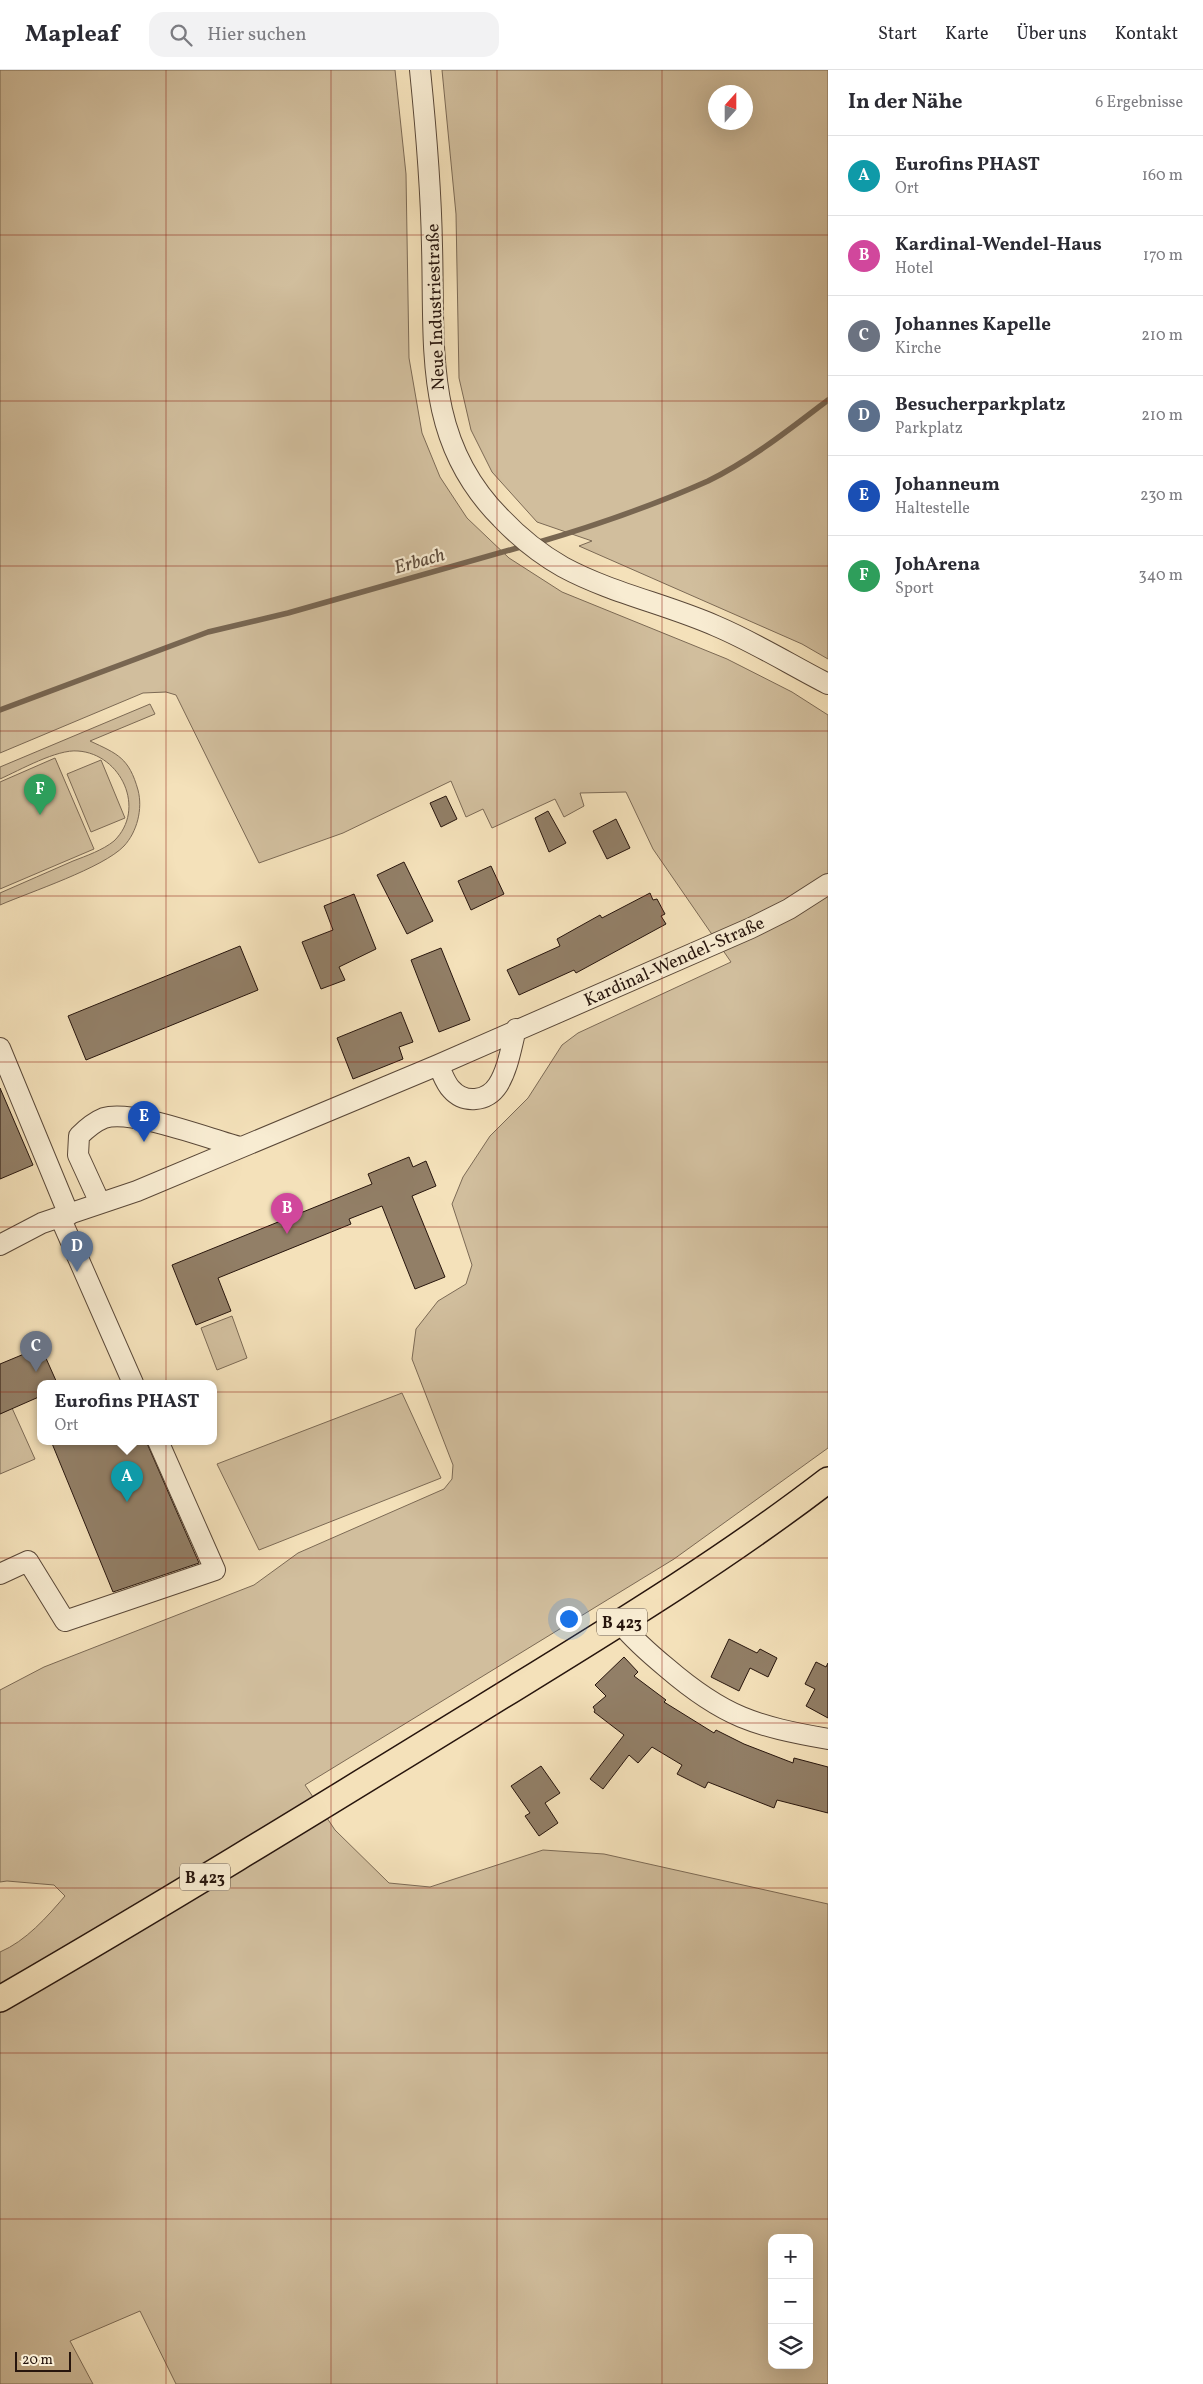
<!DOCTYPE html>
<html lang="de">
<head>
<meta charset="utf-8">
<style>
  :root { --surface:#fff; --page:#f2f2f3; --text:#2b2b33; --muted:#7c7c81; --line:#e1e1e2; --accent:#8f2418 }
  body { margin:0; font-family:Vollkorn,serif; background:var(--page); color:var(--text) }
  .controls { position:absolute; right:15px; bottom:15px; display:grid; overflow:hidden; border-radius:10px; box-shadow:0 5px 20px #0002 }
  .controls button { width:45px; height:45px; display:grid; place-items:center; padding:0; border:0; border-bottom:1px solid var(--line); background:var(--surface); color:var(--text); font:25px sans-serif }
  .compass { position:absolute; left:708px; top:15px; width:45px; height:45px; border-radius:50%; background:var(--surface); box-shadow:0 5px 20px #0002; rotate:21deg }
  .scale { position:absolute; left:15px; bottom:12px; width:56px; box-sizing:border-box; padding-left:5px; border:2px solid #27150d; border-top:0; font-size:14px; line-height:18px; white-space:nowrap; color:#27150d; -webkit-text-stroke:4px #f8ecd2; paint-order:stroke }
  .you { position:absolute; left:568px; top:1548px; width:18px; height:18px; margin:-12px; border:4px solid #fff; border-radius:50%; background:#1a73e8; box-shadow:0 0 0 8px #1a73e833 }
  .badge { display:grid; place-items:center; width:32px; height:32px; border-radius:50%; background:var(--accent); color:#fff; font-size:16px; font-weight:700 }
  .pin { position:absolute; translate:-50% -41px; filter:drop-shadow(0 1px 2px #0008) }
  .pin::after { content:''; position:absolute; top:26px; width:18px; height:15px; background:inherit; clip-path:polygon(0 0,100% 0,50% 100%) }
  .popup { position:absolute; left:37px; top:1310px; width:180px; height:65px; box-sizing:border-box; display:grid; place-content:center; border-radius:10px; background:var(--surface); filter:drop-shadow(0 1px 4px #0005); font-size:16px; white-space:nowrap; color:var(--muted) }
  .popup b { font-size:19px; color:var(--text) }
  .popup::after { content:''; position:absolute; left:50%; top:100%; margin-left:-10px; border:10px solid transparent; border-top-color:var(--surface) }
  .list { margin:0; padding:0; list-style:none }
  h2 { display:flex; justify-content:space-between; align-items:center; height:65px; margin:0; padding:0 20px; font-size:21px }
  h2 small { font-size:16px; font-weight:400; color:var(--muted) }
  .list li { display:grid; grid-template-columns:32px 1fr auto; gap:15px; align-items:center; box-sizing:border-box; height:80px; padding:0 20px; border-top:1px solid var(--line) }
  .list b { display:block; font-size:19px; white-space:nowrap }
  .list p { margin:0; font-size:16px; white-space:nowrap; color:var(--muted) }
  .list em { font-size:16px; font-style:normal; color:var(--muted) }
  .icon { flex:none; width:28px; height:28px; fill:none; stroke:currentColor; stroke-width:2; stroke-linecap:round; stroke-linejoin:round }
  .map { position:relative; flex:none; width:828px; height:2314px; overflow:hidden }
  header { display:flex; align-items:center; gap:30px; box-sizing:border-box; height:70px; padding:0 25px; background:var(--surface); border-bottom:1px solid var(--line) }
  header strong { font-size:24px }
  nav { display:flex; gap:28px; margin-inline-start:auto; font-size:18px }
  .search { width:350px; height:45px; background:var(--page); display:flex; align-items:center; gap:12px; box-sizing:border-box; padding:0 18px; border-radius:15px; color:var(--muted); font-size:19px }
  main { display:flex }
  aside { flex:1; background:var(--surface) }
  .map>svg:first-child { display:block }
  .green { fill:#d1be9d; stroke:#7c6a55; fill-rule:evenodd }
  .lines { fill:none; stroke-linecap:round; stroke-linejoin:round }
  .stream { stroke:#786651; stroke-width:5.5 }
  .building { fill:#927f67; stroke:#27150d }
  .minor-casing { stroke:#5a4838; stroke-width:22 }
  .major-casing { stroke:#27150d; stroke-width:28 }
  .minor { stroke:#f8ecd2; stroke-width:20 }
  .major { stroke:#f4e1ba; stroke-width:25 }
  .grid { fill:none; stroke:#8f2418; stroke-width:1; stroke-opacity:0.55 }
  .labels { text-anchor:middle; stroke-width:4.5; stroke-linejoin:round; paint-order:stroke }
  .shield { fill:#f8ecd2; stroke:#665648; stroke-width:1 }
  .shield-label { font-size:16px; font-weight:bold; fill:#27150d }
  .street-label { font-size:18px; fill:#27150d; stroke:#f8ecd2 }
  .water-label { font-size:19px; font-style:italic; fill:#5d4b3b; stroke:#f8ecd2 }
</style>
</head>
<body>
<header>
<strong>Mapleaf</strong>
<div class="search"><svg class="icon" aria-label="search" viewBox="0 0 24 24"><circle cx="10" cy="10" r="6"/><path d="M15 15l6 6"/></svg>Hier suchen</div>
<nav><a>Start</a><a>Karte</a><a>Über uns</a><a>Kontakt</a></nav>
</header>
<main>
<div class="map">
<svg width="828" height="2314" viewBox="0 0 828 2314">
  <rect width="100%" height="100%" fill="#f4e1ba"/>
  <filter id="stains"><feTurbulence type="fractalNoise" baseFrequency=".004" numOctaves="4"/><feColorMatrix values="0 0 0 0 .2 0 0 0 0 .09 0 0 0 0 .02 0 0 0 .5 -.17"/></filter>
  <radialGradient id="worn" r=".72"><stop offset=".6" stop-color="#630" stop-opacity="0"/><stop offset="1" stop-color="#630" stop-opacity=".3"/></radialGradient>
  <path class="green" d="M0,0h395l11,104 3,184 13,75 18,44 27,41 42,40 53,34 165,67 65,33 36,23v733l-154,111 -369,226 30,45 54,53 41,4 113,-37 61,4 224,50v480h-652l-36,-73 -70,30 23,43h-93v-432c26,-11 47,-35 65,-56l-11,-11 -47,-4 -7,1v-192l44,-23 210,-82 44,-32 146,-64 8,-10 1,-14 -41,-106 4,-30 22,-28 28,-17 6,-19 -20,-61 11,-27 27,-41 38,-38 34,-53 16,-12 153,-71 -78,-113 -27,-57 -46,1 4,13 -20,11 -9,-18 -63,29 -9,-19 -17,8 -15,-36 -108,52 -84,30 -83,-168 -10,-3 -23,1 -143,60zM772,2168h37v127h-37z
    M442,0h386v589l-26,-15 -223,-98 13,-5 -55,-19 -45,-50 -21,-42 -12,-52 -3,-164zM716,22h30v30h-30z
    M150,634l5,10 -65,27c28,13 39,17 48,49 5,19 -1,42 -14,56 -21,22 -94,46 -124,59v-12c24,-11 49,-21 73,-32 13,-5 30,-11 41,-20 33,-32 7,-87 -36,-90 -21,-2 -58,19 -78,28v-12z
    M55,688l39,91 -94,40v-107z
    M101,690l24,58 -34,14 -24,-58z
    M232,1246l15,42 -30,12 -16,-42z
    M402,1323l39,85 -182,72 -42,-86z
    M12,1338l23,51 -35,15v-60z"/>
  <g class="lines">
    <path class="stream" d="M536,473c58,-17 116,-37 172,-62 43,-21 82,-52 120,-81
      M0,640l208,-78 80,-19 236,-67"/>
  </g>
  <path class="building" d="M446,726l11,23 -16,8 -11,-24z
    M548,741l18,32 -17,9 -14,-34z
    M616,749l14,29 -23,11 -14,-28z
    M404,792l29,59 -26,13 -30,-59z
    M491,796l13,28 -33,16 -13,-29z
    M650,823l3,7 4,-1 8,15 -4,2 5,8 -90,49 -2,-3 -55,25 -12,-25 53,-24 -3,-7 43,-24 2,3z
    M354,824l22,55 -37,18 6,13 -24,9 -19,-47 31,-12 -9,-24z
    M240,876l18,44 -172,70 -18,-44z
    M441,878l29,72 -31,12 -28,-72z
    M401,942l12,30 -14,5 4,12 -50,20 -16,-41z
    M0,1018l33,77 -33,14z
    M409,1087l4,10 13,-6 10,25 -24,10 33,81 -30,12 -33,-83 -33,13 2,5 -133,54 13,33 -35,14 -24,-60 200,-81 -4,-10z
    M41,1277l16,36h-16v13l-41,18v-50z
    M51,1371h95l53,122 -86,29z
    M729,1569l28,14 3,-4 17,9 -9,19 -18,-9 -11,23 -28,-14z
    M624,1587l14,15 -4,4 32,24 -2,2 50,31 2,-3 28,14 49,19 1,-5 34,9v46l-51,-13 -3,8 -66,-26 -3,6 -28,-14 5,-9 -30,-18 -14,16 -9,-8 -26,34 -13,-10 34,-44 -30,-23 1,-2 -2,-3 13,-11 -11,-11z
    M816,1592l10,5 2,-4v55l-22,-12 9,-17 -10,-5z
    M541,1696l19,27 -15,10 13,20 -19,13 -14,-20 5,-3 -19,-27z"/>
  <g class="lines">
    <defs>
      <path id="minor" d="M420,0c6,59 11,117 12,176 3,101 -9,194 69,272 18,19 39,36 62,49 48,26 103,37 153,59 38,16 75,39 112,58
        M0,978l69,167
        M438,995c4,7 7,18 13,24 13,15 36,13 47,-4 10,-16 13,-37 18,-56
        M100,1133l-22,-48 1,-19c7,-7 15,-14 25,-18 28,-9 105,21 136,29
        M60,1147l73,166
        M0,1175l42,-22 95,-32 301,-126 313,-137 38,-19 39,-25
        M0,1504l28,-13 37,60 150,-51 -57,-129
        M620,1553c14,17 30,31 47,45 57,49 88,58 161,71"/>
      <path id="major" d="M0,1929c159,-92 315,-188 471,-284 121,-75 244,-148 357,-235"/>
    </defs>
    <use href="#minor" class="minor-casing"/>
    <use href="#major" class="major-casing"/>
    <use href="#minor" class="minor"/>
    <use href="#major" class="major"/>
  </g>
  <path class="grid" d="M166,0v2314M331,0v2314M497,0v2314M662,0v2314M0,165h828M0,331h828M0,496h828M0,661h828M0,826h828M0,992h828M0,1157h828M0,1322h828M0,1488h828M0,1653h828M0,1818h828M0,1983h828M0,2149h828"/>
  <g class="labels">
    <g class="shield">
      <rect x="597" y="1538.5" width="50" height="27" rx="4"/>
      <rect x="180" y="1793.5" width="50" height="27" rx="4"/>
    </g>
    <g class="shield-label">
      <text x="622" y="1558">B 423</text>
      <text x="205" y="1813">B 423</text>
    </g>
    <g class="street-label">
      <text transform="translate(435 237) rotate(-92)" y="6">Neue Industriestraße</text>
      <text transform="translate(674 891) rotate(-24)" y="6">Kardinal-Wendel-Straße</text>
    </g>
    <g class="water-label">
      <text transform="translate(419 490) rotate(-16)" y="7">Erbach</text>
    </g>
  </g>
  <rect width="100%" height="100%" filter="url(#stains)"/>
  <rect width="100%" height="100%" fill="url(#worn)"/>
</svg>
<div class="controls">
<button>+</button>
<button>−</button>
<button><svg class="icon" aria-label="layers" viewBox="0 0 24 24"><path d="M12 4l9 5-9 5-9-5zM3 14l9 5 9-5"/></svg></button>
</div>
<svg class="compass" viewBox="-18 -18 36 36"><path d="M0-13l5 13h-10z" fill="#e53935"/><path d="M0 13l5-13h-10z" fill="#7c7c81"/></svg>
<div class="scale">20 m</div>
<div class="you"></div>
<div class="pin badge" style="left:127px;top:1432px;background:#0f9aa8">A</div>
<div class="popup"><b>Eurofins PHAST</b>Ort</div>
<div class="pin badge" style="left:287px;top:1164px;background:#d1479c">B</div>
<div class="pin badge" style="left:36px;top:1302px;background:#6b7280">C</div>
<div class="pin badge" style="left:77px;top:1202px;background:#5c6f8a">D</div>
<div class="pin badge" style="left:144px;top:1072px;background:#1a4fb4">E</div>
<div class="pin badge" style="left:40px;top:745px;background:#2e9e5b">F</div>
</div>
<aside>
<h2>In der Nähe<small>6 Ergebnisse</small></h2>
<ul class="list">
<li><span class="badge" style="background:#0f9aa8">A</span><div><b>Eurofins PHAST</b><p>Ort</p></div><em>160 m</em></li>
<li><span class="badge" style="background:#d1479c">B</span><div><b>Kardinal-Wendel-Haus</b><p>Hotel</p></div><em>170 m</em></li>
<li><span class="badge" style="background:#6b7280">C</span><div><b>Johannes Kapelle</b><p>Kirche</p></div><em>210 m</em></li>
<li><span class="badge" style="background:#5c6f8a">D</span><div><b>Besucherparkplatz</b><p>Parkplatz</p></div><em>210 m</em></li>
<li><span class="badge" style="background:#1a4fb4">E</span><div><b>Johanneum</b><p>Haltestelle</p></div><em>230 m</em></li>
<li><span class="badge" style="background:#2e9e5b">F</span><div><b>JohArena</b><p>Sport</p></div><em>340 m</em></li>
</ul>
</aside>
</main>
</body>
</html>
